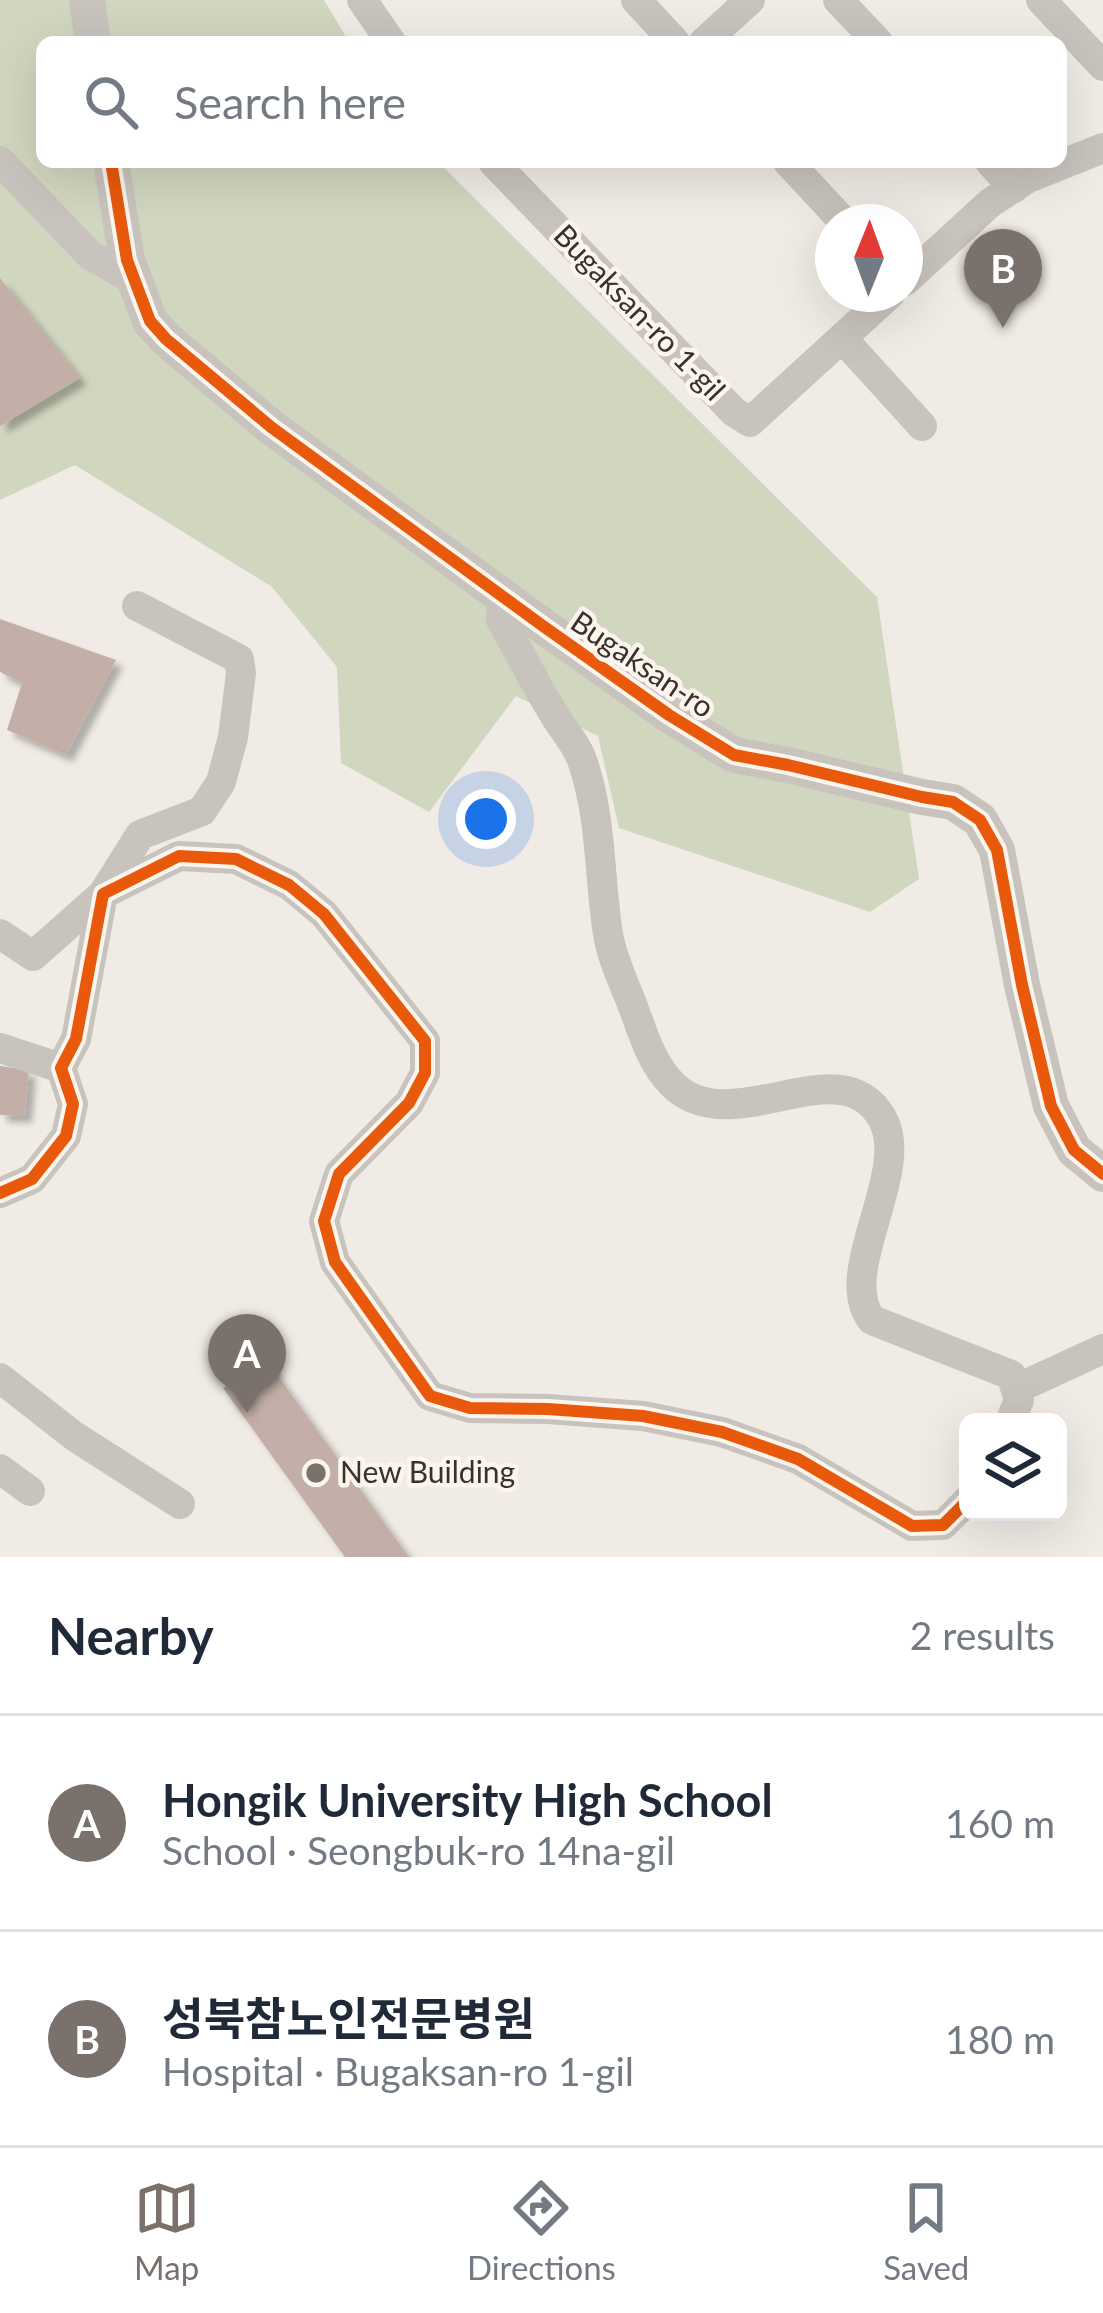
<!DOCTYPE html>
<html lang="en">
<head>
<meta charset="utf-8">
<style>
  :root { --surface:#fff; --page:#f6f6f7; --text:#1f2937; --muted:#747a83; --line:#e0e1e3; --accent:#7a716c }
  body { margin:0; font-family:Lato,"Noto Sans KR",sans-serif; background:var(--page); color:var(--text) }
  .controls { position:absolute; right:36px; bottom:36px; display:grid; overflow:hidden; border-radius:18px; box-shadow:0 12px 48px #0002 }
  .controls button { width:108px; height:108px; display:grid; place-items:center; padding:0; border:0; border-bottom:3px solid var(--line); background:var(--surface); color:var(--text); font:60px sans-serif }
  .compass { position:absolute; left:815px; top:204px; width:108px; height:108px; border-radius:50%; background:var(--surface); box-shadow:0 12px 48px #0002; rotate:1deg }
  .you { position:absolute; left:486px; top:819px; width:42px; height:42px; margin:-30px; border:9px solid #fff; border-radius:50%; background:#1a73e8; box-shadow:0 0 0 18px #1a73e833 }
  .badge { display:grid; place-items:center; width:78px; height:78px; border-radius:50%; background:var(--accent); color:#fff; font-size:39px; font-weight:700 }
  .pin { position:absolute; translate:-50% -99px; filter:drop-shadow(0 3px 6px #0008) }
  .pin::after { content:''; position:absolute; top:63px; width:42px; height:36px; background:inherit; clip-path:polygon(0 0,100% 0,50% 100%) }
  .list { margin:0; padding:0; list-style:none }
  h2 { display:flex; justify-content:space-between; align-items:center; height:156px; margin:0; padding:0 48px; font-size:51px }
  h2 small { font-size:39px; font-weight:400; color:var(--muted) }
  .list li { display:grid; grid-template-columns:78px 1fr auto; gap:36px; align-items:center; box-sizing:border-box; height:216px; padding:0 48px; border-top:3px solid var(--line) }
  .list b { display:block; font-size:45px; white-space:nowrap }
  .list p { margin:0; font-size:39px; white-space:nowrap; color:var(--muted) }
  .list em { font-size:39px; font-style:normal; color:var(--muted) }
  .icon { flex:none; width:66px; height:66px; fill:none; stroke:currentColor; stroke-width:2; stroke-linecap:round; stroke-linejoin:round }
  .map { position:relative; flex:none; width:1103px; height:1557px; overflow:hidden }
  .search { position:absolute; background:var(--surface); box-shadow:0 12px 48px #0002; left:36px; right:36px; top:36px; height:132px; display:flex; align-items:center; gap:30px; box-sizing:border-box; padding:0 42px; border-radius:18px; color:var(--muted); font-size:45px }
  .sheet { height:588px; background:var(--surface) }
  nav { display:flex; justify-content:space-around; align-items:center; box-sizing:border-box; height:168px; border-top:3px solid var(--line); background:var(--surface); font-size:33px; color:var(--muted) }
  nav a { display:grid; justify-items:center; gap:6px }
  nav .on { color:var(--accent) }
  .map>svg:first-child { display:block }
  .green { fill:#d1d6bf }
  .building { fill:#c3afa7; filter:url(#shadow) }
  .lines { fill:none; stroke-linecap:round; stroke-linejoin:round }
  .minor { stroke:#c9c3be; stroke-width:30 }
  .tertiary { stroke:#c9c3be; stroke-width:36 }
  .cycleway-casing { stroke:#fbf5ee; stroke-width:20 }
  .cycleway { stroke:#e8590c; stroke-width:12 }
  .poi-dot { fill:#7a716c; stroke:#fbf5ee; stroke-width:4.5 }
  .labels { text-anchor:middle; stroke-width:9; stroke-linejoin:round; paint-order:stroke }
  .street-label { font-size:30px; fill:#3b302b; stroke:#fbf5ee }
  .poi-label { font-size:30px; fill:#3b302b; stroke:#fbf5ee; text-anchor:start }
</style>
</head>
<body>
<div class="map">
<svg width="1103" height="1557" viewBox="0 0 1103 1557">
  <defs>
    <filter id="shadow"><feDropShadow dx="7" dy="7" stdDeviation="3" flood-color="#0004"/></filter>
  </defs>
  <rect width="100%" height="100%" fill="#f0ebe5"/>
  <path class="green" d="M0,0h324l25,42h-307v120h396l439,435 42,282 -49,33 -251,-84 -21,-92 -82,-40 -87,116 -88,-49 -4,-96 -65,-80 -197,-122 -75,35z"/>
  <path class="building" d="M0,278l80,100 -80,48z
    M0,619l116,41 -50,95 -59,-25 15,-47 -22,-11z
    M0,1066l29,4 -4,46 -25,-1z
    M268,1362l141,195h-64l-122,-169z"/>
  <g class="lines">
    <path class="minor" d="M362,0l29,42
      M636,0l39,42
      M838,0l40,42
      M1041,0l62,66
      M704,42l46,-42
      M0,161l90,94 44,25
      M493,162l241,250 16,10 140,-128
      M788,162l56,60
      M990,162l24,26
      M905,281l85,-78 38,-25 75,-30
      M842,338l80,88
      M502,596l-1,24c18,32 35,65 54,96 9,15 23,30 28,47 19,56 16,115 25,171 4,26 18,53 27,78 9,25 18,53 37,72 59,60 168,-40 210,34 31,53 -48,155 -10,202l139,55 8,25 -9,22
      M0,934l33,22 70,-62 37,-59 62,-24 19,-29 12,-45 8,-64 -2,-14 -102,-53
      M0,1048l61,20
      M0,1193l32,-14 34,-43 7,-32 -12,-36 15,-29 27,-145 76,-38 57,3 53,26 35,29 101,127v32l-16,30 -70,71 -15,47 11,41 95,134 40,12 78,1 95,7 79,16 76,27 114,67 31,-1 25,-25
      M0,1378l74,58 106,68
      M1016,1389l87,-40
      M0,1469l30,22"/>
    <path class="tertiary" d="M87,0l6,42
      M111,162l16,98 23,61 16,18 105,88 272,199 126,89 65,40 54,10 134,32 31,5 27,18 17,30 25,135 29,121 23,44 29,24"/>
    <defs>
      <path id="cycleway" d="M111,162l16,98 23,61 16,18 105,88 272,199 126,89 65,40 54,10 134,32 31,5 27,18 17,30 25,135 29,121 23,44 29,24
        M0,1193l32,-14 34,-43 7,-32 -12,-36 15,-29 27,-145 76,-38 57,3 53,26 35,29 101,127v32l-16,30 -70,71 -15,47 11,41 95,134 40,12 78,1 95,7 79,16 76,27 114,67 31,-1 25,-25"/>
    </defs>
    <use href="#cycleway" class="cycleway-casing"/>
    <use href="#cycleway" class="cycleway"/>
  </g>
  <circle class="poi-dot" cx="316" cy="1473" r="12"/>
  <g class="labels">
    <g class="street-label">
      <text transform="translate(639 313) rotate(46)" y="10">Bugaksan-ro 1-gil</text>
      <text transform="translate(642 665) rotate(34)" y="10">Bugaksan-ro</text>
    </g>
    <g class="poi-label">
      <text x="340" y="1483">New Building</text>
    </g>
  </g>
</svg>
<div class="controls">
<button><svg class="icon" aria-label="layers" viewBox="0 0 24 24"><path d="M12 4l9 5-9 5-9-5zM3 14l9 5 9-5"/></svg></button>
</div>
<svg class="compass" viewBox="-18 -18 36 36"><path d="M0-13l5 13h-10z" fill="#e53935"/><path d="M0 13l5-13h-10z" fill="#747a83"/></svg>
<div class="you"></div>
<div class="pin badge" style="left:247px;top:1413px">A</div>
<div class="pin badge" style="left:1003px;top:328px">B</div>
<div class="search"><svg class="icon" aria-label="search" viewBox="0 0 24 24"><circle cx="10" cy="10" r="6"/><path d="M15 15l6 6"/></svg>Search here</div>
</div>
<section class="sheet">
<h2>Nearby<small>2 results</small></h2>
<ul class="list">
<li><span class="badge">A</span><div><b>Hongik University High School</b><p>School · Seongbuk-ro 14na-gil</p></div><em>160 m</em></li>
<li><span class="badge">B</span><div><b>성북참노인전문병원</b><p>Hospital · Bugaksan-ro 1-gil</p></div><em>180 m</em></li>
</ul>
</section>
<nav>
<a class="on"><svg class="icon" aria-label="map" viewBox="0 0 24 24"><path d="M3 6l6-2 6 2 6-2v14l-6 2-6-2-6 2zM9 4v14M15 6v14"/></svg>Map</a>
<a><svg class="icon" aria-label="directions" viewBox="0 0 24 24"><path d="M12 3l9 9-9 9-9-9zM9 14v-3h6M13 9l2 2-2 2"/></svg>Directions</a>
<a><svg class="icon" aria-label="saved" viewBox="0 0 24 24"><path d="M7 4h10v16l-5-4-5 4z"/></svg>Saved</a>
</nav>
</body>
</html>
